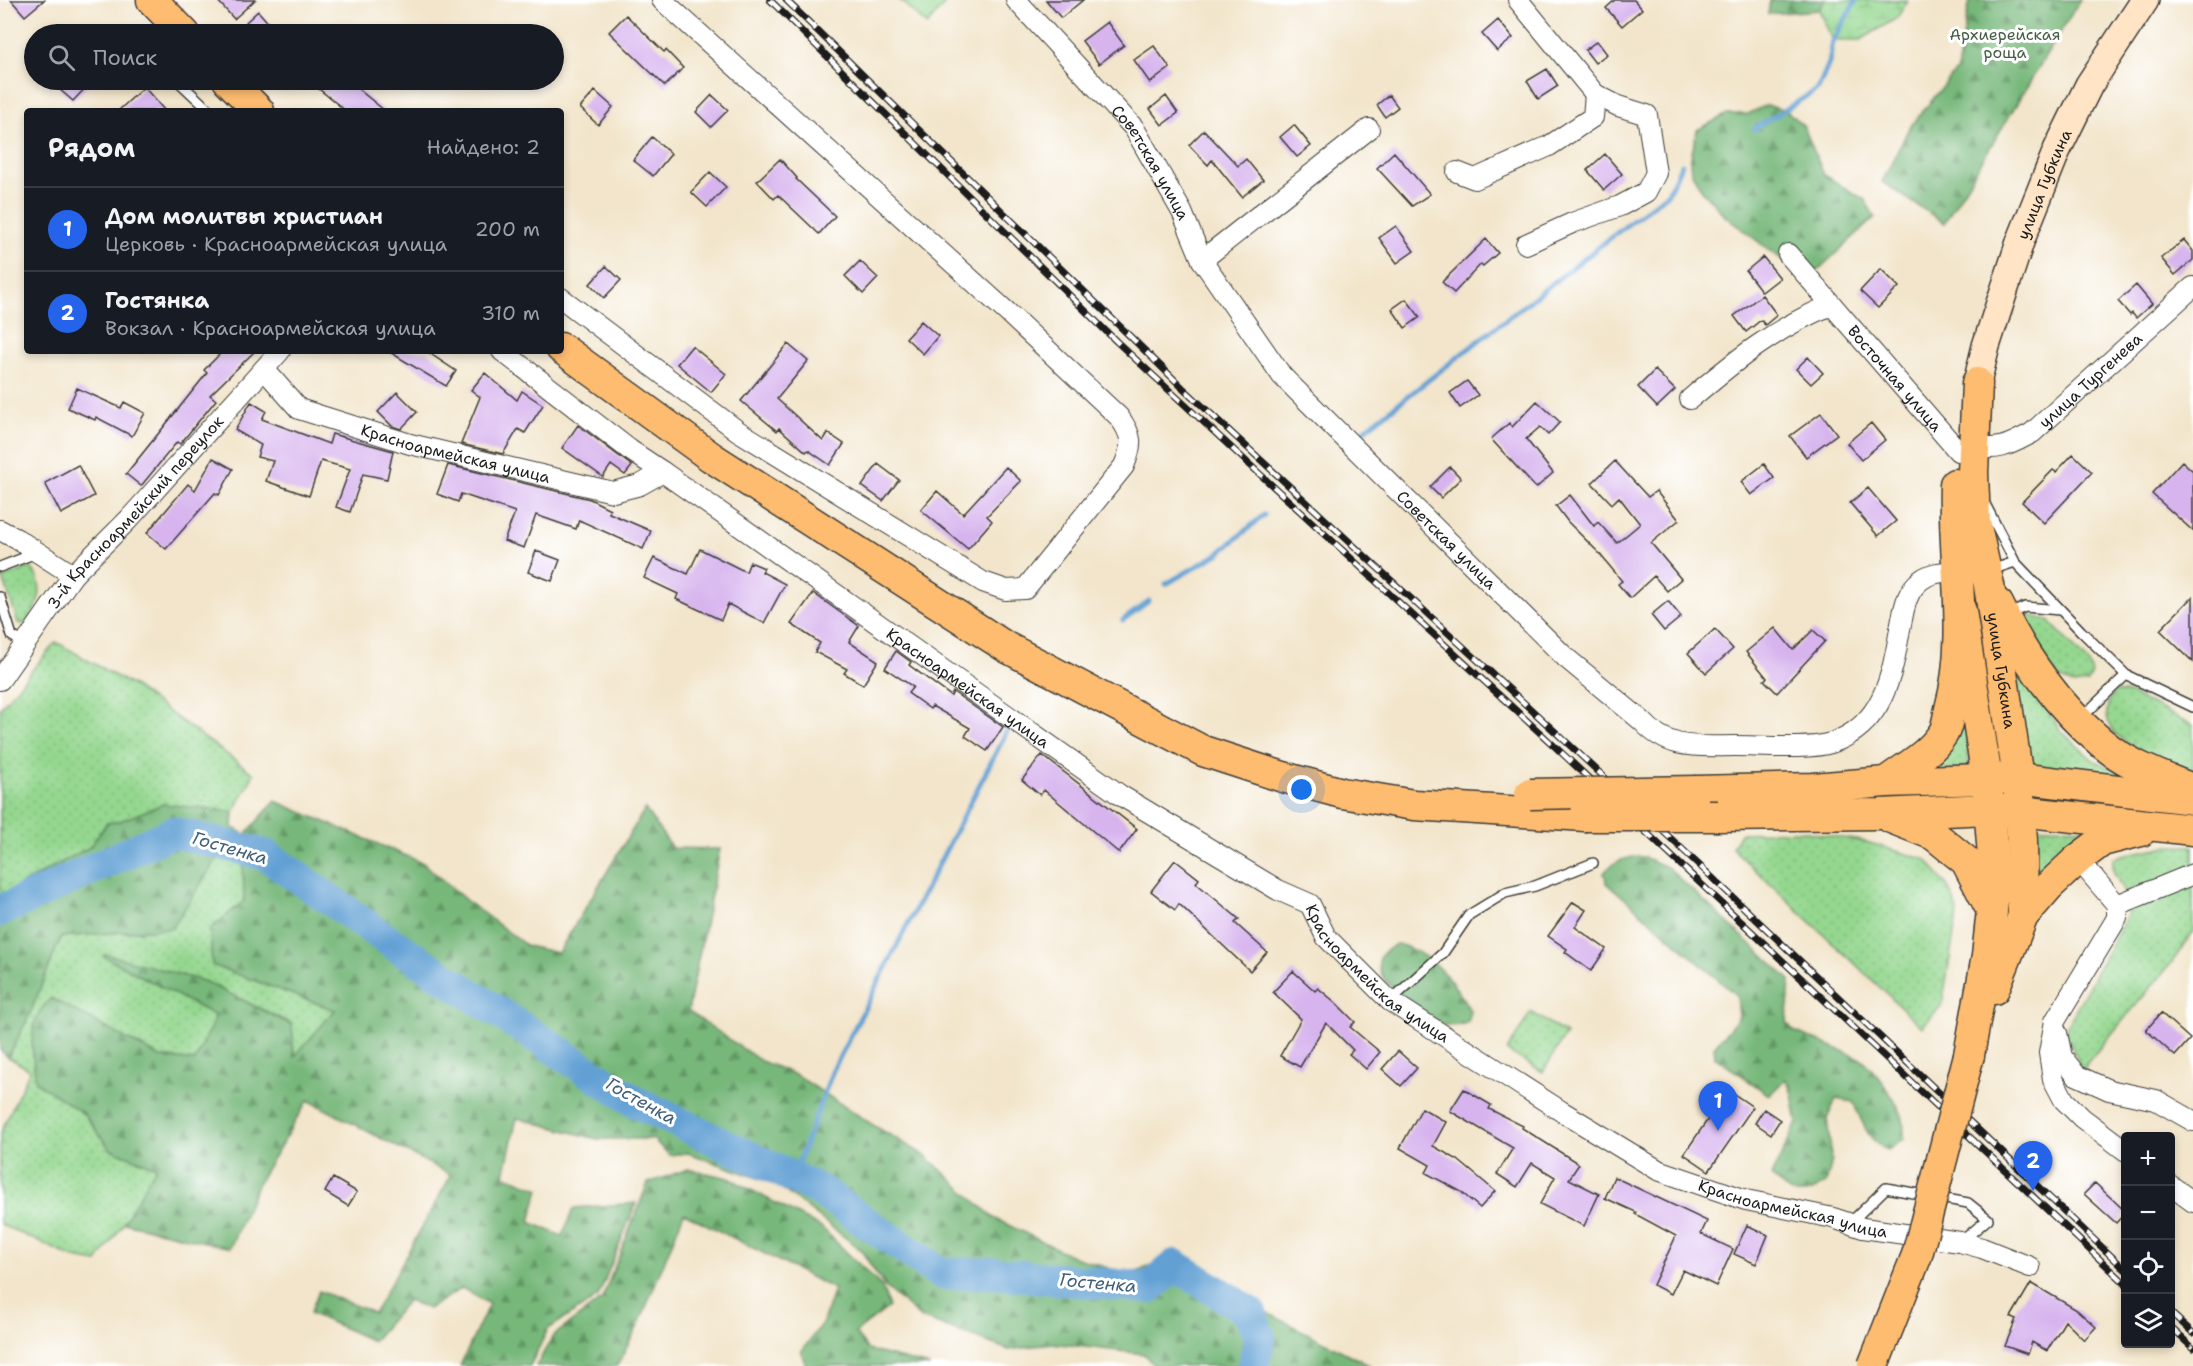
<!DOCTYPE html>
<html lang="ru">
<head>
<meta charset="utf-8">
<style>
  :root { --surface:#171b24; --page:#20242c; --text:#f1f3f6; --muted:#9ea1a6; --line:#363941; --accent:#2563eb }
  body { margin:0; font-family:"Shantell Sans",sans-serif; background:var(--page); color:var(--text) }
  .controls { position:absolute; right:18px; bottom:18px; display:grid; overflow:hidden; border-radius:6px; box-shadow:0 3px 9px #0003 }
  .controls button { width:54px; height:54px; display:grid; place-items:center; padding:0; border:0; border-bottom:2px solid var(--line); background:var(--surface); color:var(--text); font:30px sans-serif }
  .you { position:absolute; left:1302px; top:790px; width:21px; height:21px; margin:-15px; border:4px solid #fff; border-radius:50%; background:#1a73e8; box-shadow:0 0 0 9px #1a73e833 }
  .badge { display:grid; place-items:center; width:39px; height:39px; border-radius:50%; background:var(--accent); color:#fff; font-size:20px; font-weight:700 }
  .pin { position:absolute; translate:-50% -50px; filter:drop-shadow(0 2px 3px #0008) }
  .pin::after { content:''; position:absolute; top:32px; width:21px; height:18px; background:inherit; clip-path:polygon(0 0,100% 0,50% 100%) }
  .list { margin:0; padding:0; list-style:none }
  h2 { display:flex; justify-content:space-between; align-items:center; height:78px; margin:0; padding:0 24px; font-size:26px }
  h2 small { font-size:20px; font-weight:400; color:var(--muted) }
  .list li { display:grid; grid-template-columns:39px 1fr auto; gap:18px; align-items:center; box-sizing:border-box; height:84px; padding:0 24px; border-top:2px solid var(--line) }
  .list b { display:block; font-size:22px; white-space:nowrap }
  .list p { margin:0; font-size:20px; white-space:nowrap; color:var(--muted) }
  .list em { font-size:20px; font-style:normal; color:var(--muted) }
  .icon { flex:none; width:33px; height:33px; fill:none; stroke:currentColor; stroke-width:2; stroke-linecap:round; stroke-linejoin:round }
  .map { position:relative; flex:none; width:2193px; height:1366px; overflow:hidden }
  .search { position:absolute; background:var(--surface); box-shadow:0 3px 9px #0003; left:24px; top:24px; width:540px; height:66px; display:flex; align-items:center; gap:15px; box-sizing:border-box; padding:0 21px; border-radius:33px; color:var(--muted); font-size:22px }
  .panel { position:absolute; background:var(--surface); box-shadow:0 3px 9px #0003; left:24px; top:108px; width:540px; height:246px; border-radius:6px }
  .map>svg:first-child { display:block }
  .grass { fill:url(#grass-dots); stroke:#587a56; stroke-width:1.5 }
  .forest { fill:url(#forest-firs); stroke:#4a6a4b; stroke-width:1.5 }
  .wetland { fill:url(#wetland-marsh); stroke:#587a56; stroke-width:1.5 }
  .garden { fill:#94d78f; stroke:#587a56; stroke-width:1.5 }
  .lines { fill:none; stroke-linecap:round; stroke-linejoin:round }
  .stream { stroke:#62a0d4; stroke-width:5 }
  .river { stroke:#62a0d4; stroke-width:32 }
  .building { fill:#d7b4ee }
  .service-casing { stroke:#3c3a36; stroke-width:12 }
  .minor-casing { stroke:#3c3a36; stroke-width:22 }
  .secondary-casing { stroke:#3c3a36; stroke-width:30 }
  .primary-casing { stroke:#3c3a36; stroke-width:33 }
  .service { stroke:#fff; stroke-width:9 }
  .minor { stroke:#fff; stroke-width:20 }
  .secondary { stroke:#ffe4c6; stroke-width:27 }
  .primary { stroke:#febc70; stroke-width:30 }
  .rail-casing { stroke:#1c1c1c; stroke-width:7 }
  .rail { stroke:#fff; stroke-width:4.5; stroke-dasharray:14; stroke-linecap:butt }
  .primary-bridge-casing { stroke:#3c3a36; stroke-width:33; stroke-linecap:butt }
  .primary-bridge { stroke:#febc70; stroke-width:30 }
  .labels { text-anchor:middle; stroke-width:6; stroke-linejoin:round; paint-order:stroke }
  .park-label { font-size:16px; fill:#465d44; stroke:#fff }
  .street-label { font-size:16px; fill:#1c1c1c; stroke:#fff }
  .water-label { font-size:18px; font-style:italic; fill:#3f5e78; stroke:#fff }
</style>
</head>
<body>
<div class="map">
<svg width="2193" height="1366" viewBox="0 0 2193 1366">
  <defs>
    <pattern id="grass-dots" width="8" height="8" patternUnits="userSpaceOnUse" patternTransform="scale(1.5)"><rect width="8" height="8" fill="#94d78f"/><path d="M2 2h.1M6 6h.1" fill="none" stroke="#7fb87b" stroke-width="1.8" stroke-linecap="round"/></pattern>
    <pattern id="forest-firs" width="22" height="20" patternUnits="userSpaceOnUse" patternTransform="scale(1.5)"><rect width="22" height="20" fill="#77b87a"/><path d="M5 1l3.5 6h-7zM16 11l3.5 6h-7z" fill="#619563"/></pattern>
    <pattern id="wetland-marsh" width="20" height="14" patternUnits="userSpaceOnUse" patternTransform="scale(1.5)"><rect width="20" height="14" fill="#94d78f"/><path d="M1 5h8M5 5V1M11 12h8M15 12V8" fill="none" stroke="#7fb87b"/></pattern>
  </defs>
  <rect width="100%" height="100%" fill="#fff"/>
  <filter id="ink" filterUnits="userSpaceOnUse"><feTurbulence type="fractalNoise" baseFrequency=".0167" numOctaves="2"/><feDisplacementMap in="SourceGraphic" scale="12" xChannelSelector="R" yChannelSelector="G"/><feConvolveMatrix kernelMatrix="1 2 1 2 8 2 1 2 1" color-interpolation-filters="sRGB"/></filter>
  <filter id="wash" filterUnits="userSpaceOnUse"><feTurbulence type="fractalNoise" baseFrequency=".008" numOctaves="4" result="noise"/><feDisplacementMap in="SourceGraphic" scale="24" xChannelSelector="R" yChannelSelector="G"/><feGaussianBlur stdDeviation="1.35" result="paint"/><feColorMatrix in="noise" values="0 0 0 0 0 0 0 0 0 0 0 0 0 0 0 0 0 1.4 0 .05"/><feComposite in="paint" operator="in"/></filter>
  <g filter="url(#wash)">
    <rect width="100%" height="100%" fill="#f2e5cb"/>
    <path class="grass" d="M31,567c16,21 8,38 -6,57l-7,-1 -15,-45z
      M2028,615l20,5 40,43 4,10 -4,10 -15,2 -15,-8 -34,-48 -2,-11z
      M56,642l77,44 121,88 -20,38 -71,-8 -43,18 -13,1 -17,24 -90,49v-188z
      M2008,644l52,86 33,30 32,15 2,5 -102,-10z
      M1965,691l4,76 -62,9z
      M2115,692l16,2 62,31v48c-5,-1 -10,-2 -14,-3 -12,-4 -60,-30 -66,-39 -9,-13 -8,-27 2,-39z
      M2035,827l84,1 -85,68z
      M1801,831l65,11 61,18 21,27 10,23 -16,95 -20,22 -190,-179 8,-15z
      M2169,846h24v22l-68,27 -12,-25v-11l9,-4z
      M221,851l22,4 1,46 -34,28 2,36 123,45 -41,48 -2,-34 -86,-42 -100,-27 -2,1 112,60 -21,45 -35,-4 -108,-58 -16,83 48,32 26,35 46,18 -32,56 -27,39 -23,-4 -74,-34v-90l30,-64 -22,-13 21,-41 32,-79 111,-9z
      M2193,882v51l-24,33 -82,97 -4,10 -18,-43 66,-122z
      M1531,1012l35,22 -23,38 -36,-21z"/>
    <path class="forest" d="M1770,0h55l-6,10 -51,4z
      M1970,0h110l-136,223 -62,-41 27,-54 48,-58z
      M1767,105l21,7 16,15 20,48 41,25 10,17 -57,53 -21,1 -70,-53 -24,-26 -12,-20 -1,-10 7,-32 30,-16h21z
      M275,801l148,62 45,39 59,44 31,7 87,-144 27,39 48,1 -32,162 73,50 35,14 77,50 53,31 68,62 80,39 56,18 47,-21 60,43 134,69h-217l-10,-12 -92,-11 -43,7 -88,-32 -37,-32 -23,-36 -84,-65 -89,-32 -19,2 -16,-16h-56l-80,-21 -13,57 35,14 -9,33 32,14 12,-28 62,-5 -38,94 -50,32 -18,37h-70l29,-62 -27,-16 -34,21 -20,-9 -35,41 -63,-28 9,-22 55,22 77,-138 -143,-75 -50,83 -28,65 -106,-25 32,-56 -46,-18 -26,-35 -48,-32c-4,-31 -11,-60 15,-84l109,59 35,4 21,-45 -113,-60 3,-2 100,28 86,43 2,32 41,-47 -123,-45 -2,-36 34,-28 -1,-45 -21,-5 -50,77 -111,9 -32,79 -21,41 -8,-7v-154l90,-49 17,-24 13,-2 43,-17 71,8 -1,15 12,8z
      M1638,856l10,3 19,8 123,113 -3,43 7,8 65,27c14,9 40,45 44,61 1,6 1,13 1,20l-16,11c-20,-7 -26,-30 -35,-48l-17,-3 -9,20 5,42 -6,22c-28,17 -31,15 -55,-7l26,-53 -5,-29 -6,-15 -17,16 -54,-38 -1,-10 25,-30 -2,-21 -130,-113 -3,-10c9,-12 19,-14 34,-17z
      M1397,944c34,8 58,39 74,68l-3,10c-9,4 -18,5 -28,2 -8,-3 -16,-11 -23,-16 -21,-15 -62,-45 -20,-64z
      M688,1169l41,9 93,50 60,59 7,20 -34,26 13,17 62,16h-124l-5,-14 22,-30 11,-33 -150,-76 -45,111 -22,42h-81l17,-30 49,-37 46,-116z"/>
    <path class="wetland" d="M1825,0h83l-11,18 -38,23h-26l-14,-31z"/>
    <path class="garden" d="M900,0h48l-21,25z"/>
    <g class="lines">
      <path class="stream" d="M1754,129l64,-40 11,-26 4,-22 23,-41
        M1362,432l306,-239 14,-29
        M1166,584l52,-30 46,-39
        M1123,620l26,-19
        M793,1177l40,-107 174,-339"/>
      <path class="river" d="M0,911l173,-79 93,23 123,86 245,160 185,89 123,84 51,-1 157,15 25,-23 76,48 9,25 -7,28"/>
    </g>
    <g id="blocks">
      <path class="building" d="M11,0h33l-19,16z
        M217,0h38l-21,19z
        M1046,0h37l-22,18z
        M1615,0h19l8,9 -20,17 -16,-18z
        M258,11l20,23h-22l-10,-12z
        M626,15l38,37 2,-2 17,18 -18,18 -56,-54z
        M1498,20l15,18 -16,13 -15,-17z
        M1107,22l17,23 -25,19 -17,-23z
        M1597,41l10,13 -12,9 -10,-13z
        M1154,46l16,22 -20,15 -16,-23z
        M1547,69l11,17 -20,13 -11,-18z
        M68,80h25l-20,21 -14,-12z
        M308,80h39l38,31h-39z
        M144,87l21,24h-47z
        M595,91l18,16 -15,18 -18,-17z
        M712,95l16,15 -17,17 -15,-15z
        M1389,95l9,12 -13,10 -8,-12z
        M1166,96l12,17 -16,12 -12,-16z
        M1294,125l17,21 -14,11 -17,-20z
        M1204,130l34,36 8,-7 17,21 -21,17 -30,-37 -4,5 -19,-20z
        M652,137l19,17 -18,22 -20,-16z
        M1394,152l36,42 -18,12 -35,-38z
        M1605,154l17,20 -18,16 -17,-20z
        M780,159l17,19 -1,1 39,37 -16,18 -41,-39 -4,4 -17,-18z
        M710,172l16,15 -19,20 -16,-15z
        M1396,226l18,25 -17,12 -18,-25z
        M1486,239l12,14 -15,13 -2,-2 -27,29 -12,-11z
        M2184,240l9,11v9l-18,15 -14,-17z
        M1763,257l17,21 -18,14 -16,-21z
        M860,261l18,17 -15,16 -18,-18z
        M606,266l15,14 -17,18 -14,-14z
        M1881,269l18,18 -21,21 -18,-17z
        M2136,285l16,19 -16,14 -4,-5 -2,2 -12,-14z
        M1762,295l15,20 -12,10 -4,-5 -15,12 -12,-16z
        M1406,299l14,18 -15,11 -13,-19z
        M921,321l17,15 -15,18 -17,-16z
        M788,344l20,17 -31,38 46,42 5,-8 16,11 -14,21 -22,-15 -2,2 -27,-24 -2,3 -36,-30z
        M692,346l34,28 -15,18 -34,-28z
        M223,351h32l-45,44 6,5 -36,44 -3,-2 -36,44 -15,-12 81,-101 -3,-3z
        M388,351h38l30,20 -10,15z
        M1808,357l15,16 -12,11 -15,-15z
        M1655,370l20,20 -18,17 -19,-20z
        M485,373l32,27 5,-9 21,14 -18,28 -7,-4 -15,25 -42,-10 19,-47 -9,-7z
        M1467,381l11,14 -18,13 -10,-15z
        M77,388l44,20 3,-6 21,11 -13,23 -36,-19 -1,3 -27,-12z
        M397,392l20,20 -16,17 -9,-3 -14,-14z
        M1537,401l23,21 -12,13 -8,-8 -14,12 27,34 -17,15 -45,-49 18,-16 3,4z
        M251,402l15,9 -4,8 67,25 3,-10 61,17 -6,28 -24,-5 -13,38 -14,-5 14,-38 -29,-8 -12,35 -43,-15 7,-20 -16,-4 4,-12 -26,-15z
        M1821,413l16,21 -31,23 -16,-21z
        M1871,423l14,17 -24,20 -14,-17z
        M578,425l54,41 -7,9 -14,-10 -8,12 -41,-29z
        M2073,454l19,18 -48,51 -22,-21 31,-32 3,2z
        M213,458l20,11 -14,26 -4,-2 -49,56 -19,-16 41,-49 7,6z
        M1615,461l33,36 8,-6 23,29 -28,23 30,36 -14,12 -13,-15 -24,22 -12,-14 4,-3 -24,-29 -30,-30 -12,-16 14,-11 24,31 4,-4 19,21 23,-19 -21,-27 -7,7 -20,-21z
        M2182,461l11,10v60l-41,-37z
        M878,464l21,16 -16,21 -21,-15z
        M1764,464l10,14 -23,17 -10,-13z
        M78,465l16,31 -33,18 -16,-31z
        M448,465l142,34 20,10 -1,4 42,18 -8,18 -64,-29 -3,9 -40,-14 -12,33 -20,-7 11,-29 -54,-18 -3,8 -21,-8z
        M1006,467l15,14 -34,35 5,5 -24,28 -47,-39 16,-19 26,23z
        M1450,467l11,11 -20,20 -11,-11z
        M1868,488l28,33 -18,15 -28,-33z
        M700,549l46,23 4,-10 14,6 -2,4 23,12 -21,39 -36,-19 -7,16 -45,-21 2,-5 -34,-16 10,-20 34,16z
        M536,551l24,9 -8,21 -24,-9z
        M813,593l46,33 -10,16 29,19 -15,24 -19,-12 3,-4 -32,-17 5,-9 -29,-19z
        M2193,596v66l-33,-32z
        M1668,601l13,16 -17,14 -13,-16z
        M1775,628l18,22 20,-20 12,11 -48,52 -13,-13 3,-2 -21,-26z
        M1715,629l18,20 -27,24 -18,-20z
        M896,651l15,11 -2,3 42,31 2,-4 3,2 47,33 -16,24 -22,-15 5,-8 -38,-22 -2,3 -22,-16 5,-6 -28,-19z
        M1042,755l95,74 -18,24 -75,-63 -4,5 -18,-15z
        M1175,860l24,19 -3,4 43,36 -4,4 32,29 -17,19 -71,-67 -4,6 -24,-19z
        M1573,902l13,8 -11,17 31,22 -15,22 -26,-19 2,-3 -19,-13z
        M1293,971l22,20 3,-3 17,14 20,20 -5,5 30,25 -14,17 -17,-15 4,-4 -27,-27 -26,44 -20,-11 21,-37 -28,-27z
        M2161,1013l29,26 -15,17 -29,-26z
        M1398,1051l19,17 -16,18 -19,-17z
        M1464,1089l27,16 -2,4 34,17 -1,2 57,36 -10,15 30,15 -15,32 -44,-22 15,-27 -23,-14 -15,24 -20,-13 16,-26 -63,-37z
        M1728,1090l25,17 -44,64 -25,-17z
        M1422,1108l24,14 -13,24 25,14 37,31 -15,17 -20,-17 -34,-18 4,-8 -30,-17z
        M1764,1109l16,11 -9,14 -16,-11z
        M1614,1177l93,44 -6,13 32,15 -17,37 -33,-16 -12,24 -18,-9 23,-49 -41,-22 1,-2 -31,-14z
        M333,1178l24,14 -9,14 -23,-14z
        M2095,1183l31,29 -10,11 -32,-29z
        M1747,1225l21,10 -12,29 -22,-10z
        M2031,1283l46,27 19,17 -12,13 -19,-19 -18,30 -15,-9 -4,12 -23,-8 11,-27 -5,-2z"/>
    </g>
  </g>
  <g filter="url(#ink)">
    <use href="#blocks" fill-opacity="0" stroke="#3c3a36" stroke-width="1.5"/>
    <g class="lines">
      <defs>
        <path id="service" d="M177,80l33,31
          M1985,504l30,58 66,69 45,44 67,32
          M0,567l36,-14
          M1991,570l24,-8
          M0,597l12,39 12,7
          M2007,615l18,-8 35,3
          M2080,719l46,-44
          M1390,1001l53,-48 26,-38 36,-22 30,-7 58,-23
          M1851,1222l35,-34 82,15 20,16 -26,22"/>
        <g id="minor">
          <path id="s1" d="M1016,0l118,128 48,84 20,48 80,116 283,281 77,64c27,30 56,25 93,25 25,0 74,4 96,-3 52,-17 61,-67 69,-114 4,-18 5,-37 21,-49 10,-8 24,-8 35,-9"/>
          <path d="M1518,0l77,94 23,12 29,9 9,58 -10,19 -26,14 -48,17 -46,21"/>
          <path d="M1457,172l18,7 74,-33 44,-29 2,-23"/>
          <path id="s2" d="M1788,254l170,197"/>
          <path d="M1202,260l167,-131"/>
          <path d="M561,298l177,133 245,151 23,8 19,-1 99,-123c9,-22 9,-30 -5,-49l-112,-105 -345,-312"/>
          <path d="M502,351l128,99 33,22"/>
          <path id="s3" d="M264,369l35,40 111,35 203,48 27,-7 23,-13 457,323 158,95 32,14 16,33 64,64 171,110 97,59 88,30 87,18 30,10 97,14 22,6 48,19"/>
          <path d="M1690,399c43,-37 89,-74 142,-94"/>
          <path id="s4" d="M1974,446c25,6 37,-2 58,-13l161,-146"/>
          <path d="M0,530l17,9 56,36"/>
          <path id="s5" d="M0,680l73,-105 56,-56 151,-168"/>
          <path d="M2078,859l39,46"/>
          <path d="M2117,905v13l-62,103 -6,32 4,26 11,21 18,18 44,33"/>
          <path d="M2117,905l76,-31"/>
          <path d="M2057,1033l5,24 14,18 33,15 47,10 37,21"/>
          <path d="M2170,1185l23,17"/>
        </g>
        <g id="secondary">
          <path id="s6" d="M1977,383l9,-37 34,-104 37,-92 32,-65 56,-85"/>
        </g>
        <g id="primary">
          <path d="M152,0l33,34"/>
          <path d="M228,80l31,31"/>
          <path d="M561,348l150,109 295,190 197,104 80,26 59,16 72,12 171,11"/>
          <path id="s7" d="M1977,383l-4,90 2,49 14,63 29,193 4,63 1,75"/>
          <path d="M1998,604c24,51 60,103 104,139 25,22 59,33 90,46"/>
          <path d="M1961,611l26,168 8,103 -8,74 -18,99"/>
          <path d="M1886,782c18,-14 43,-27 56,-47 5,-6 6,-18 8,-26 20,-74 2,-150 5,-225"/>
          <path d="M1696,791l117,-3 73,-6 132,-4 175,21"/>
          <path d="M1718,816l162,-2 109,-5 31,2 173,19"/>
          <path d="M1891,818l43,17 32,26 26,50"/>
          <path d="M1994,989l29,-73 26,-30 29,-27 24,-18 39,-10"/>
        </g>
      </defs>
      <use href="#service" class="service-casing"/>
      <use href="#minor" class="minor-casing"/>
      <use href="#secondary" class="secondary-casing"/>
      <use href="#primary" class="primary-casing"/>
      <use href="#service" class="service"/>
      <use href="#minor" class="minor"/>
      <use href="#secondary" class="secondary"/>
      <use href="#primary" class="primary"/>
      <defs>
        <path id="rail" d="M770,0l347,342 447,413 562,529
          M786,0l397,388 497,459 446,423
          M2170,1312l23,21
          M2170,1327l23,21"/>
      </defs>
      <use href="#rail" class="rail-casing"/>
      <use href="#rail" class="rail"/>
      <defs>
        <path id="primary-bridge" d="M1530,794l166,-3
          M1585,816h133
          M1873,1366l44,-111 52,-200"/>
      </defs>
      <use href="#primary-bridge" class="primary-bridge-casing"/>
      <use href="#primary-bridge" class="primary-bridge"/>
    </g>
  </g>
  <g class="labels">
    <g class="park-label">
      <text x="2005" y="40">Архиерейская<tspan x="2005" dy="18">роща</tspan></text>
    </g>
    <g class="street-label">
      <text dy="6" stroke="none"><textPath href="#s1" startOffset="212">Советская улица</textPath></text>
      <text dy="6" stroke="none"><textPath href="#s6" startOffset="210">улица Губкина</textPath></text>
      <text dy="6" stroke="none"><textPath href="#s2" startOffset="164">Восточная улица</textPath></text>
      <text dy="6" stroke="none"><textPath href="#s4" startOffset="140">улица Тургенева</textPath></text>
      <text dy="6" stroke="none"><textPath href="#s3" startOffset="216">Красноармейская улица</textPath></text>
      <text dy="6" stroke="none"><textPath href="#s5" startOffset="216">3-й Красноармейский переулок</textPath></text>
      <text dy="6" stroke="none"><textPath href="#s1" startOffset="696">Советская улица</textPath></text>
      <text dy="6" stroke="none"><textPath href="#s7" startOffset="290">улица Губкина</textPath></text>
      <text dy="6" stroke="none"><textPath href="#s3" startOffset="806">Красноармейская улица</textPath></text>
      <text dy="6" stroke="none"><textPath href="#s3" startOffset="1310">Красноармейская улица</textPath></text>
      <text dy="6" stroke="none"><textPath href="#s3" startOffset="1796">Красноармейская улица</textPath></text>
    </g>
    <g class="water-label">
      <text transform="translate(230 848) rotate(16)" y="6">Гостенка</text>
      <text transform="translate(641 1101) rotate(29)" y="6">Гостенка</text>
      <text transform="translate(1098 1283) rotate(5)" y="6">Гостенка</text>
    </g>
  </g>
</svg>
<div class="controls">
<button>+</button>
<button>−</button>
<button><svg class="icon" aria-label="locate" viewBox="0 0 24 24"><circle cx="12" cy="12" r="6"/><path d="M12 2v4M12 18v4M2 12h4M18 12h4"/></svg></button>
<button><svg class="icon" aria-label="layers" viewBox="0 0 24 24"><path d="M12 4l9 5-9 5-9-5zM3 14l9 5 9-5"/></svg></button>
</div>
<div class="you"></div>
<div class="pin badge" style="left:1718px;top:1131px">1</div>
<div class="pin badge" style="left:2033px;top:1191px">2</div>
<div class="search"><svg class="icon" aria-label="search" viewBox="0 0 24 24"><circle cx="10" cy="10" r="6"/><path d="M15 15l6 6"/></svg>Поиск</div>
<section class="panel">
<h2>Рядом<small>Найдено: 2</small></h2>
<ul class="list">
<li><span class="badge">1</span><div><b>Дом молитвы христиан</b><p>Церковь · Красноармейская улица</p></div><em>200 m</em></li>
<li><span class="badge">2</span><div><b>Гостянка</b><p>Вокзал · Красноармейская улица</p></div><em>310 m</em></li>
</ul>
</section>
</div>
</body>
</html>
